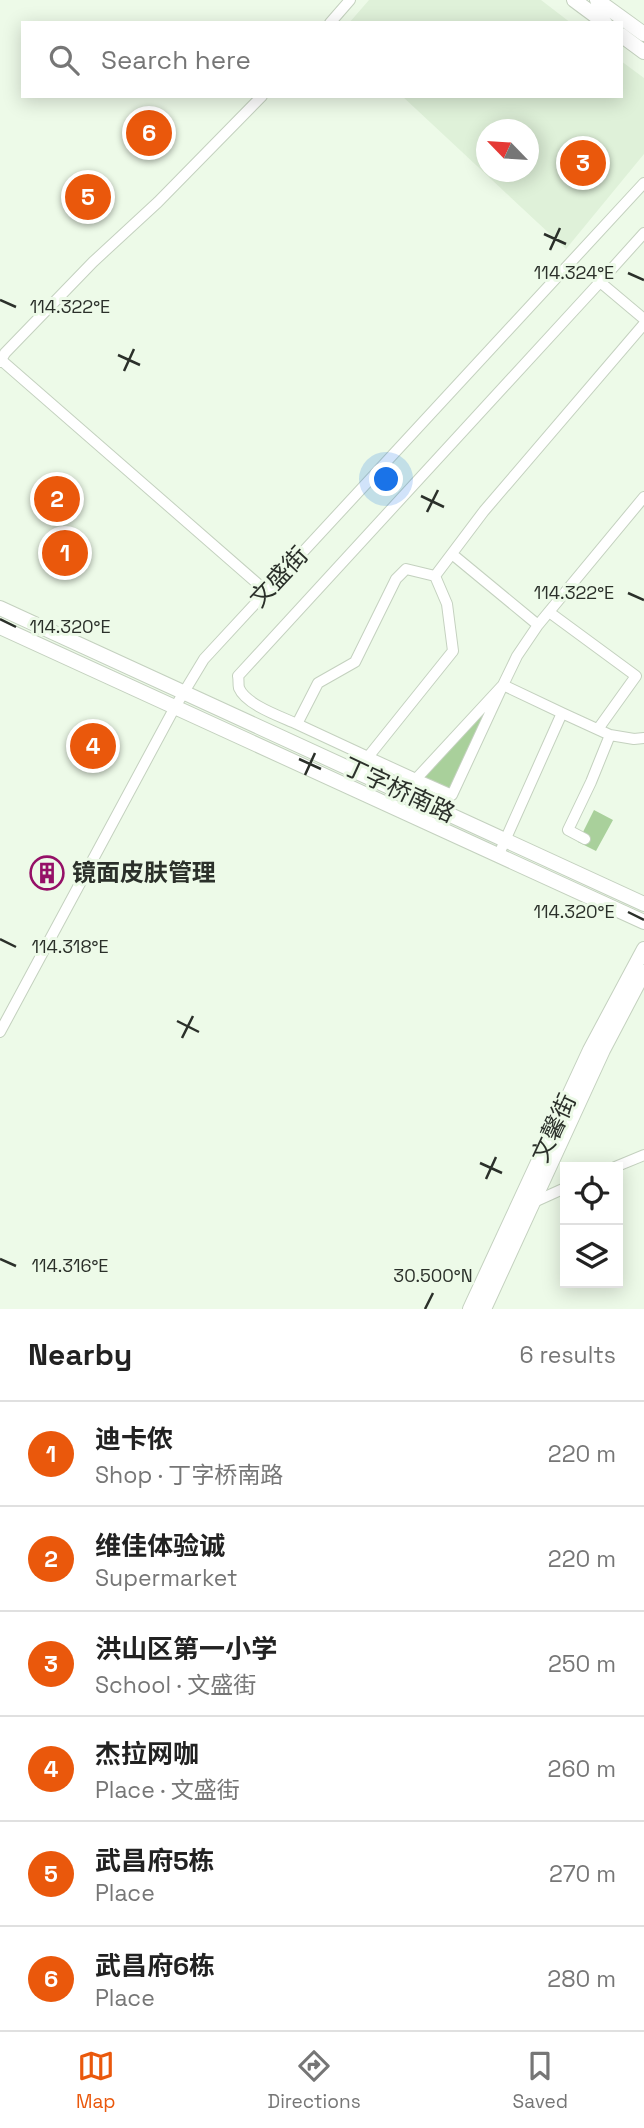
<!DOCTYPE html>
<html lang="en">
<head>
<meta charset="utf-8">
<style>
  :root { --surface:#fff; --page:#f6f6f6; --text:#222; --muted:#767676; --line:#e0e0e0; --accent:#ea580c }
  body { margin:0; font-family:"Space Grotesk","Noto Sans SC",sans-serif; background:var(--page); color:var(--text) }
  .controls { position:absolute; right:21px; bottom:21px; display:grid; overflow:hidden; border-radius:0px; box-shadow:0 4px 18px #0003 }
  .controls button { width:63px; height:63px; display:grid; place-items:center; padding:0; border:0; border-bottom:2px solid var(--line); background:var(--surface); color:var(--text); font:35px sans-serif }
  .compass { position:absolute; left:476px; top:119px; width:63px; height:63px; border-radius:50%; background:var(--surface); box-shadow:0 4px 18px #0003; rotate:295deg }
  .you { position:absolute; left:387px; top:480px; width:24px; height:24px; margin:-18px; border:5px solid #fff; border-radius:50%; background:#1a73e8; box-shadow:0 0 0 10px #1a73e833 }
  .badge { display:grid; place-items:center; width:46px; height:46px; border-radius:50%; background:var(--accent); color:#fff; font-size:23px; font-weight:700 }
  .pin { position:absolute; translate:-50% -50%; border:4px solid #fff; box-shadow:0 2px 7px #0006 }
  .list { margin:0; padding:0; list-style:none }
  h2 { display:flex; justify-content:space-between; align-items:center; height:91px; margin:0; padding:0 28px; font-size:30px }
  h2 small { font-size:23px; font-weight:400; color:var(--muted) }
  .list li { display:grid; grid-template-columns:46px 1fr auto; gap:21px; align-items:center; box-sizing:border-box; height:105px; padding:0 28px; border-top:2px solid var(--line) }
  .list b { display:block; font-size:26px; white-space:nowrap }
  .list p { margin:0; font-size:23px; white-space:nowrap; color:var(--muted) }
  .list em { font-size:23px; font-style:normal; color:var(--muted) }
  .icon { flex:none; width:38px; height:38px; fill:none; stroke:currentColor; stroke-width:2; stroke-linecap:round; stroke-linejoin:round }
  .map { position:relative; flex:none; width:644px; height:1309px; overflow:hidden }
  .search { position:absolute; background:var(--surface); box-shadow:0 4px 18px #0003; left:21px; right:21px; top:21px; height:77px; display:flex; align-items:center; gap:18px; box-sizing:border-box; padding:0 24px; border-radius:0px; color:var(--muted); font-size:26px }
  .sheet { height:721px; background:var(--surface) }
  nav { display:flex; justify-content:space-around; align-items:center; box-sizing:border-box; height:98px; border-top:2px solid var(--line); background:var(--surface); font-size:19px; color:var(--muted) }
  nav a { display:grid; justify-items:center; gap:4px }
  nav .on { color:var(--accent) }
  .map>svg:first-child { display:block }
  .built { fill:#dff1d9; fill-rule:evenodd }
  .green { fill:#a9d09b }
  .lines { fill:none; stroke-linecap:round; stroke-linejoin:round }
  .minor-casing { stroke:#c4d1bf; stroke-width:12 }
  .major-casing { stroke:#c4d1bf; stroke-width:16 }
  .minor { stroke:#fff; stroke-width:10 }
  .major { stroke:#fff; stroke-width:14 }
  .ticks { fill:none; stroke:#2b302a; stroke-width:2.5 }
  .labels { text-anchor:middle; stroke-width:6; stroke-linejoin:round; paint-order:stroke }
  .street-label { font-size:24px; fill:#2b302a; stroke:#edfae8 }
  .poi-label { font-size:24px; font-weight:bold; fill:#2b302a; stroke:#edfae8; text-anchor:start }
  .ticks-label { font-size:18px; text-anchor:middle; fill:#2b302a; stroke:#edfae8; stroke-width:6; stroke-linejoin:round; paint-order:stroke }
</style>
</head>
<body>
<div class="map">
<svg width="644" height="1309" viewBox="0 0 644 1309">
  <rect width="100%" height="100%" fill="#edfae8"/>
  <path class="built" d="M369,0h172l30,23h-222z
    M621,61l23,17v76l-78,95 -164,-153h219zM486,130h42v42h-42z"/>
  <path class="green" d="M488,706l-39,83 -25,-12z
    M594,810l19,10 -17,31 -18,-9z"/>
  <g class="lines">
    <defs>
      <path id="minor" d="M330,23l20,-23
        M600,282l44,-49
        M0,359l266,232
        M0,362l5,-9 88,-91 65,-60 104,-106
        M452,554l86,71
        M549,612l87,64 -38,53
        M562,713l48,22 -19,47 -23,48 17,9
        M297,724c-15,-7 -51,-19 -58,-36 -1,-4 0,-8 -1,-12l362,-394 44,37
        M610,735l24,4 10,-1
        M368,757l-71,-33 21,-41 37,-21 41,-83 10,-10 29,7 49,-65 160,-187
        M416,779l-48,-22 85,-106 -6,-47 -12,-28
        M499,854l63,-141 -59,-28 -51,110 -36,-16 87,-94 14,-29 21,-31 106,-128
        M0,1032l175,-325 29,-48 440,-476
        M615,1167l29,-12
        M534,1202l31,-14"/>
      <path id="major" d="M574,0l31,23
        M597,0l47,34
        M621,35l23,17
        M0,608l644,296
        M0,627l644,295
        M470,1309l120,-259 54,-101
        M484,1309l119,-259 41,-78"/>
    </defs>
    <use href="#minor" class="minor-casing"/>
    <use href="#major" class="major-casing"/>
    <use href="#minor" class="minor"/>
    <use href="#major" class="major"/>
  </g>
  <path class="ticks" d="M544,234l22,10M550,250l10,-22M628,273l16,7M0,300l16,7M118,355l22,10M124,371l10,-22M421,496l23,11M427,512l11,-22M628,593l16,7M0,619l16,8M299,759l22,10M305,775l10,-22M628,912l16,8M0,939l16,8M177,1021l22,11M182,1038l11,-22M480,1163l22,10M486,1179l10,-22M0,1259l16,7M425,1309l8,-16"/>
  <defs>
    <symbol id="building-ring" viewBox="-11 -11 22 22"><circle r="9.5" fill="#edfae8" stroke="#951067" stroke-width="1.5"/><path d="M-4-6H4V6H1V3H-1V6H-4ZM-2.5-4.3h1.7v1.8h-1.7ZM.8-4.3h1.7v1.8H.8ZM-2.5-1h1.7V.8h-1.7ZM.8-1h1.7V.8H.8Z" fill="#951067"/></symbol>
  </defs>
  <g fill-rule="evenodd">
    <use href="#building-ring" x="28" y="854" width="38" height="38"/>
  </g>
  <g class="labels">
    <g class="street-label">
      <text transform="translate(279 577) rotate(-47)" y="8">文盛街</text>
      <text transform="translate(399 790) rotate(25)" y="8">丁字桥南路</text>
      <text transform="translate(554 1128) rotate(-65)" y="8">文馨街</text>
    </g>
    <g class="poi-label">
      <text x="72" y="881">镜面皮肤管理</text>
    </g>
  </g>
  <g class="ticks-label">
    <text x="574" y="279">114.324°E</text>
    <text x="70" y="313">114.322°E</text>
    <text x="574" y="599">114.322°E</text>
    <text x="70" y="633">114.320°E</text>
    <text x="574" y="918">114.320°E</text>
    <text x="70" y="953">114.318°E</text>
    <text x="70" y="1272">114.316°E</text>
    <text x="433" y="1282">30.500°N</text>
  </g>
</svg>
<div class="controls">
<button><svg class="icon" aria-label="locate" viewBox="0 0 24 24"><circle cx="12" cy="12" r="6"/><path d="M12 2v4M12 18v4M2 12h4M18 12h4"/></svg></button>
<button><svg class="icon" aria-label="layers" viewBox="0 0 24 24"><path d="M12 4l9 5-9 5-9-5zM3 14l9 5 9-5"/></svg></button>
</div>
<svg class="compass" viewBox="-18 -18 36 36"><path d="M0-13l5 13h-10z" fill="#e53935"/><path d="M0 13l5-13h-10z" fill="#767676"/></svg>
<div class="you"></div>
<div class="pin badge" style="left:65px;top:553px">1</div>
<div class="pin badge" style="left:57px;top:499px">2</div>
<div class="pin badge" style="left:583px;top:163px">3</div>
<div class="pin badge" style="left:93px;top:746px">4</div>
<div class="pin badge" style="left:88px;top:197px">5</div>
<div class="pin badge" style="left:149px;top:133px">6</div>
<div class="search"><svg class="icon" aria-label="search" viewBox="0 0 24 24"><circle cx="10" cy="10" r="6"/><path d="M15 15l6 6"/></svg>Search here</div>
</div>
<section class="sheet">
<h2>Nearby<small>6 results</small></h2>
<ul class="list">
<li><span class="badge">1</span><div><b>迪卡侬</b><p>Shop · 丁字桥南路</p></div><em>220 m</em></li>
<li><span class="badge">2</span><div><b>维佳体验诚</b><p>Supermarket</p></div><em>220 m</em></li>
<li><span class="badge">3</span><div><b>洪山区第一小学</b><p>School · 文盛街</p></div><em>250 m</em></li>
<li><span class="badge">4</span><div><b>杰拉网咖</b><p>Place · 文盛街</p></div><em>260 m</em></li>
<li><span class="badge">5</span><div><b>武昌府5栋</b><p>Place</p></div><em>270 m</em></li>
<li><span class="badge">6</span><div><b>武昌府6栋</b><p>Place</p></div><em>280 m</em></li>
</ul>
</section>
<nav>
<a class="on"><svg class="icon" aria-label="map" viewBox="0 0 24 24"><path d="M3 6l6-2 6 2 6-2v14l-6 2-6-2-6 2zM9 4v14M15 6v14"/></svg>Map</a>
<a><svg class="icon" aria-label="directions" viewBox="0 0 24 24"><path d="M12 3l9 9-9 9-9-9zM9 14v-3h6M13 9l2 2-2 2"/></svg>Directions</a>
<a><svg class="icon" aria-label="saved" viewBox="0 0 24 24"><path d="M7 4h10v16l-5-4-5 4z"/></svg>Saved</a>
</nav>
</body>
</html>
